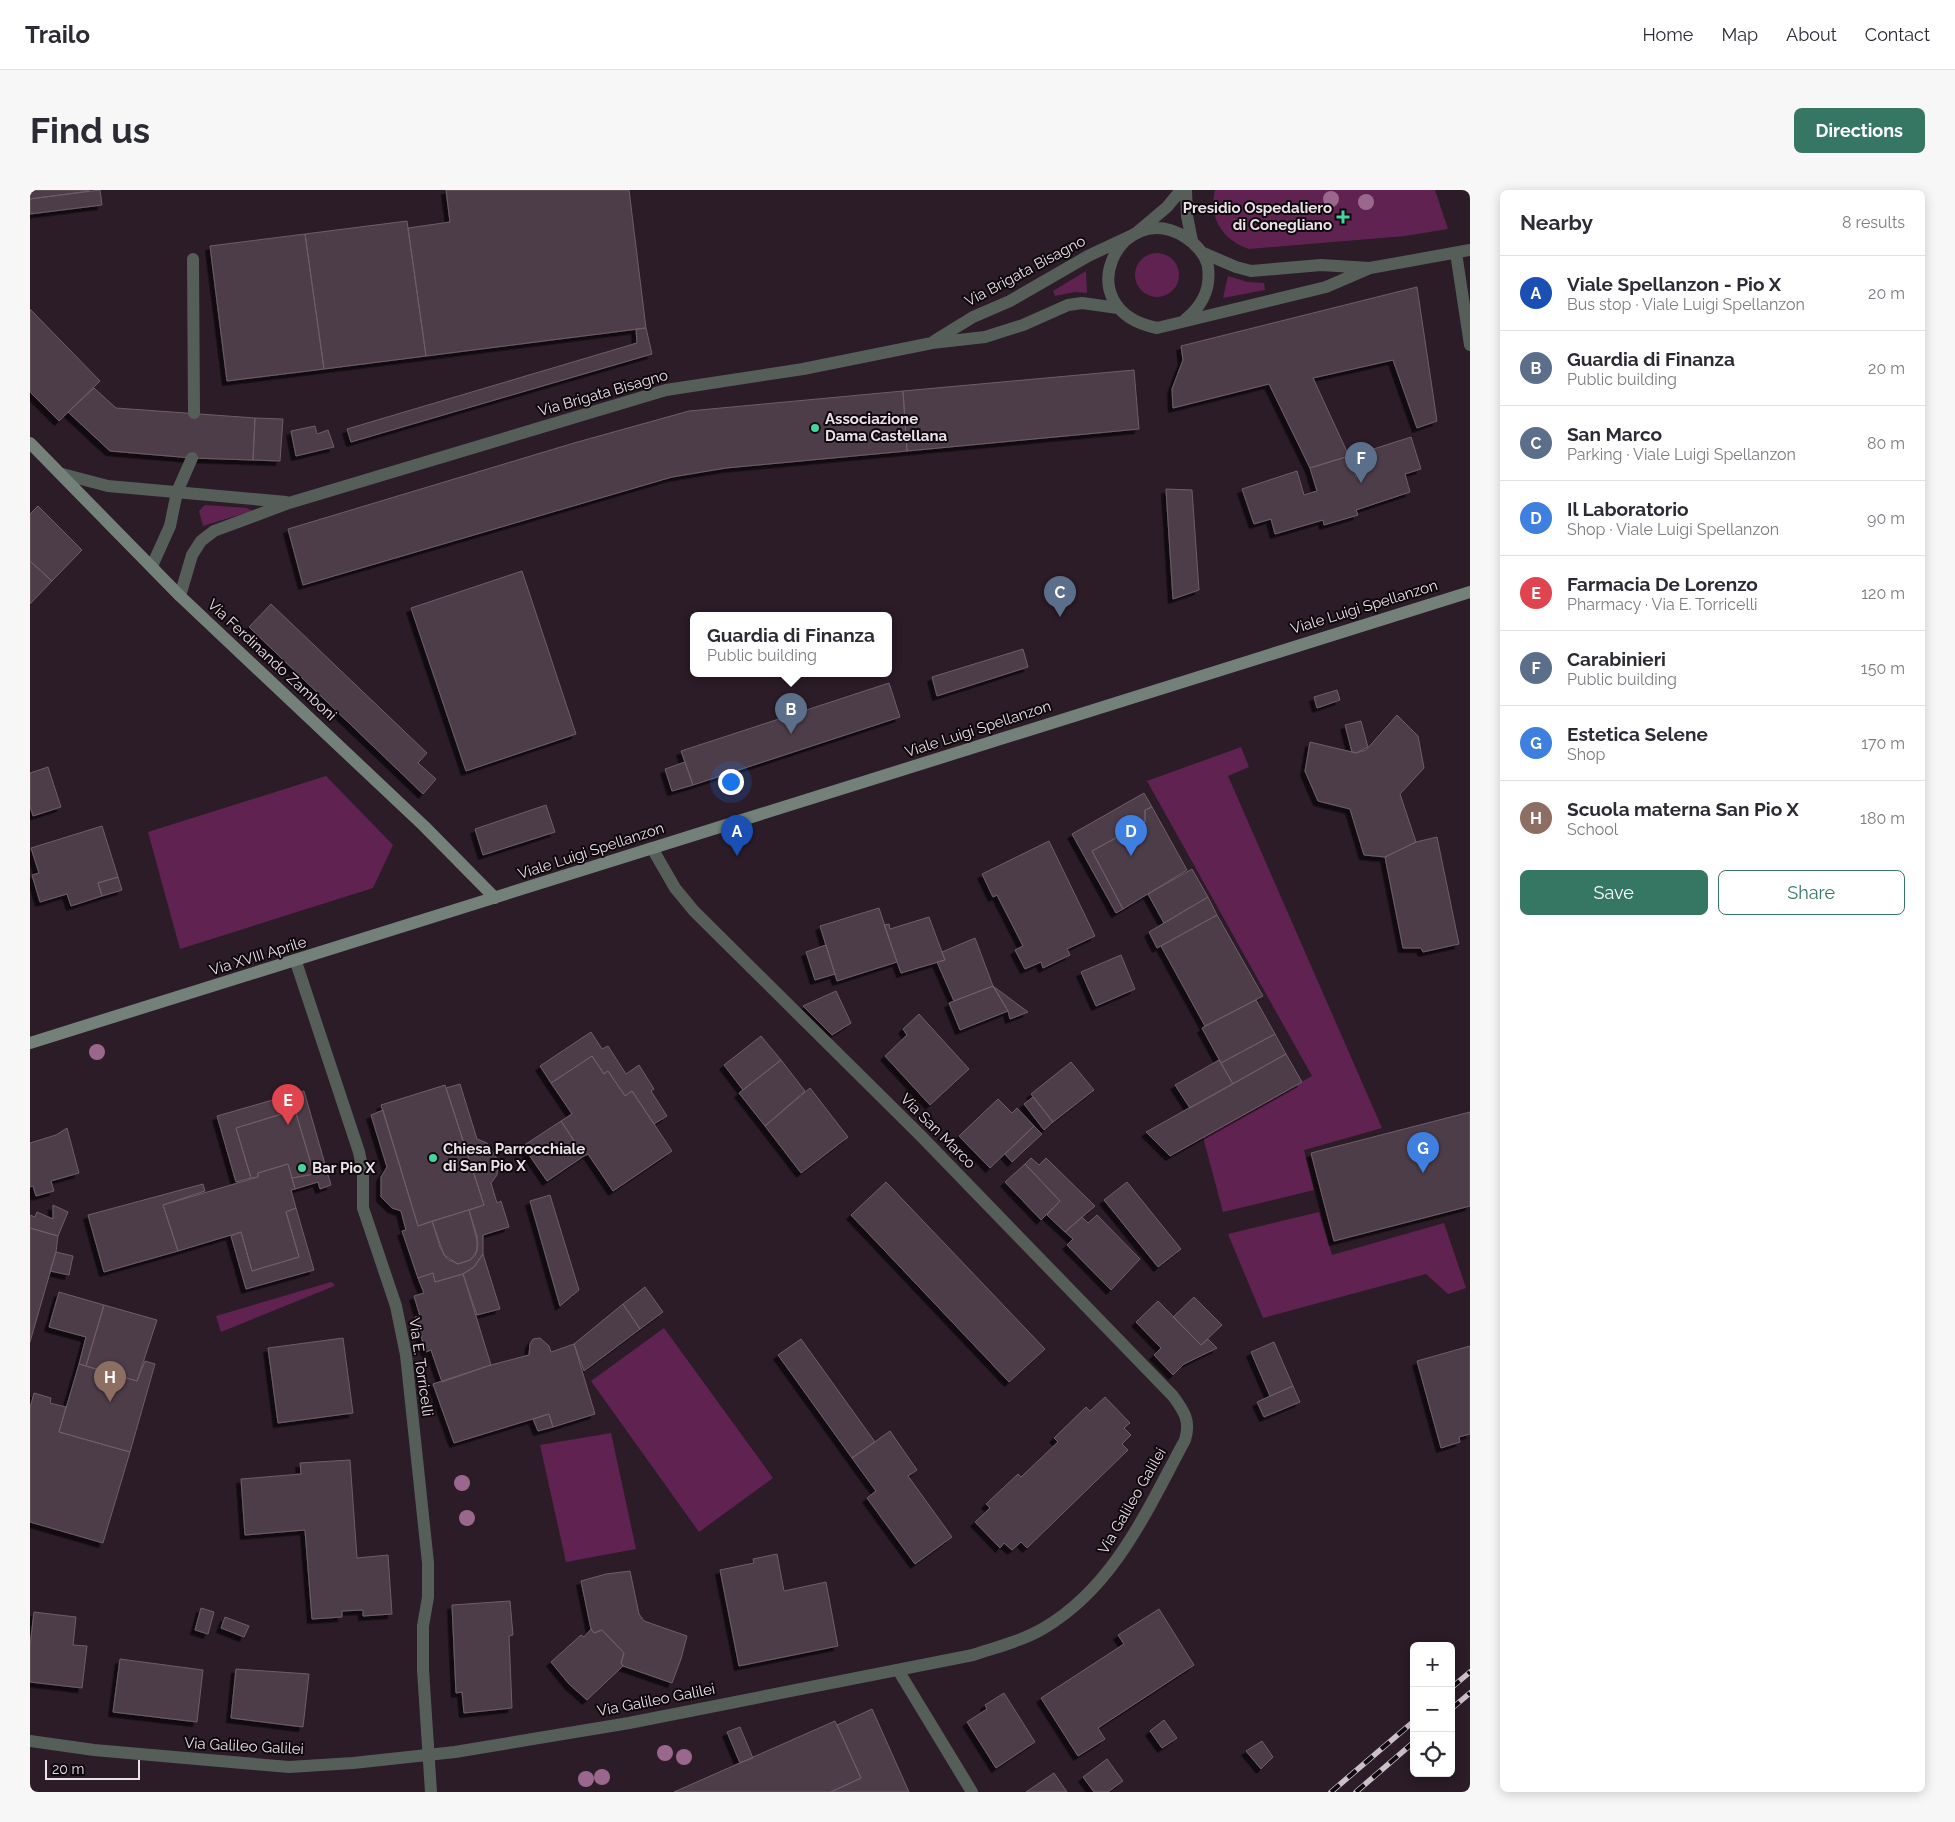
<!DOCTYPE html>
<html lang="en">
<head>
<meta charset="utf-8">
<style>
  :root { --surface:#fff; --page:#f7f7f7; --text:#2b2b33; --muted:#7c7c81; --line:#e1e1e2; --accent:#367764 }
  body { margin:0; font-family:Raleway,sans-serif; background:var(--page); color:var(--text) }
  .controls { position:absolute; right:15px; bottom:15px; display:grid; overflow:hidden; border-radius:8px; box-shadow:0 2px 12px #0003 }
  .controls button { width:45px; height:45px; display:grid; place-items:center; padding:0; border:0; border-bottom:1px solid var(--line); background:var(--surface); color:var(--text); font:25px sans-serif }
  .scale { position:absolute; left:15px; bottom:12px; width:95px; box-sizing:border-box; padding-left:5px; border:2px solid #ebe1e8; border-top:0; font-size:14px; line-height:18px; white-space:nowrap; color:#ebe1e8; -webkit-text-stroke:4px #0f090d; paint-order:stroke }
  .you { position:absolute; left:700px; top:591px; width:18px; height:18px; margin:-12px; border:4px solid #fff; border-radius:50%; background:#1a73e8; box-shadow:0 0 0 8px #1a73e833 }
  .badge { display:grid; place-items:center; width:32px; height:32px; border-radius:50%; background:var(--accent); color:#fff; font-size:16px; font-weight:700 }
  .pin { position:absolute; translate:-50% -41px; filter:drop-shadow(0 1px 2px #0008) }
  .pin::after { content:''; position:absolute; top:26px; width:18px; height:15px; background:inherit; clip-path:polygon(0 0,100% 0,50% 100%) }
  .popup { position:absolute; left:660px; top:422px; width:202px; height:65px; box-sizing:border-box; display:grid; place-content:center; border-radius:8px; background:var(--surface); filter:drop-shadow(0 1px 4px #0005); font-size:16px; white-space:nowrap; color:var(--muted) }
  .popup b { font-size:19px; color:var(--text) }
  .popup::after { content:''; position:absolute; left:50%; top:100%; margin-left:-10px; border:10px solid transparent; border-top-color:var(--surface) }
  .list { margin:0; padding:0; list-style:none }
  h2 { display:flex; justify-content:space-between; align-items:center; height:65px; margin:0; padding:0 20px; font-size:21px }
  h2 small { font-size:16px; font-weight:400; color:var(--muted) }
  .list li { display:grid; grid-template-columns:32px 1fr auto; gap:15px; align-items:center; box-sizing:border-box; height:75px; padding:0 20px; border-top:1px solid var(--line) }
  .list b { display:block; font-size:19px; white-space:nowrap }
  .list p { margin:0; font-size:16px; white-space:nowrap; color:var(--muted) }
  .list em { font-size:16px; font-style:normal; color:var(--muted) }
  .actions { display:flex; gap:10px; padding:15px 20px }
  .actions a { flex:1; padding:11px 0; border:1px solid var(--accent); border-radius:8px; text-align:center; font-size:18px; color:var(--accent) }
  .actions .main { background:var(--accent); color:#fff }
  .icon { flex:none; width:28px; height:28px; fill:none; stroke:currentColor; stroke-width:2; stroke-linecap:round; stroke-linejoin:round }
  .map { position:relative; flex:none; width:1440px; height:1602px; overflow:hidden; border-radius:8px }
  header { display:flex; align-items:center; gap:30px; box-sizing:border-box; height:70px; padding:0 25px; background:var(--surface); border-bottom:1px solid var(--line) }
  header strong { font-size:24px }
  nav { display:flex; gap:28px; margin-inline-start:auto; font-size:18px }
  .intro { display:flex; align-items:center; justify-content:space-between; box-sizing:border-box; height:120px; padding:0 30px }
  h1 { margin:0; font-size:35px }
  .button { padding:12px 22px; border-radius:8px; background:var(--accent); color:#fff; font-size:18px; font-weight:700 }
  main { display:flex; gap:30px; padding:0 30px }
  aside { flex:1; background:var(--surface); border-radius:8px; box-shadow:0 2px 12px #0003 }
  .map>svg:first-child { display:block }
  .green { fill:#602351 }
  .building { fill:#4e3e49; stroke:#6e5d69; filter:url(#shadow) }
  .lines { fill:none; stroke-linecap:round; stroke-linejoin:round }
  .lane { stroke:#565e5a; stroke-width:12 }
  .street { stroke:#565e5a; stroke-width:12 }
  .secondary { stroke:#73817a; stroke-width:12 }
  .rail-casing { stroke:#ccc1c8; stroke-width:5.5 }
  .rail { stroke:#0f090d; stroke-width:4; stroke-dasharray:11; stroke-linecap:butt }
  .tree { fill:#9b688d }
  .poi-dot { fill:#44d4a0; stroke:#0f090d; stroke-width:2 }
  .labels { text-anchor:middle; stroke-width:4; stroke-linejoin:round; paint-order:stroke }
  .poi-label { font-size:15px; font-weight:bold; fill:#ebe1e8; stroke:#0f090d; text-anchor:start }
  .street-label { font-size:15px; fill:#ebe1e8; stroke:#0f090d }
</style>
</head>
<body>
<header>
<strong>Trailo</strong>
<nav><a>Home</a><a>Map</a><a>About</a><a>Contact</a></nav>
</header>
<div class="intro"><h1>Find us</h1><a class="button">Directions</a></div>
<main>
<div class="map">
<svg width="1440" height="1602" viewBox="0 0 1440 1602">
  <defs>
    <filter id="shadow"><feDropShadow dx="-4.5" dy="4.5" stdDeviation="0" flood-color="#0009"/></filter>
  </defs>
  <rect width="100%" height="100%" fill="#2b1c27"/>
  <path class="green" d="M1185,0h220l13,39 -43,7 -156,13c-26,-9 -41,-31 -34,-59z
    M1105 85a22 22 0 1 1 44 0a22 22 0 1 1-44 0Z
    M1056,81l1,22 -12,-1 -20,4 -2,-5z
    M1198,86l20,6 16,1 1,7 -42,8z
    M175,315l42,3 5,3 -49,15 -4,-15z
    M1211,557l8,20 -21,9 154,352 -78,22 10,40 -91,22 -20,-75 109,-61 -165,-295z
    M296,586l67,69 -20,43 -193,61 -32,-117z
    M1289,1022l13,43 112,-32 22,65 -18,6 -22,-20 -163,44 -35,-84z
    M301,1092l4,3 -3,2 -111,45 -5,-16z
    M634,1138l109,150 -74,54 -108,-151z
    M581,1243l25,116 -70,13 -26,-117z"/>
  <path class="building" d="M0,0h59v1l-59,8z
    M70,0l2,15 -72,9v-15z
    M416,0h183l17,138 -220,28 -18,-128 42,-6z
    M377,31l19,135 -102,13 -19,-135z
    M275,44l19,135 -97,12 -17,-135z
    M1387,97l20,134 -20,7 -24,-68 -80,18 36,78 -39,12 -41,-84 -96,24 -1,-19 11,-29 -2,-14z
    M0,119l70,72 -41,40 -29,-29z
    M616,138l6,26 -301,88 -4,-13 290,-86 -1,-14z
    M1104,180l5,59 -232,22 -4,-60z
    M64,198l22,20 139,10 -2,42 -61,-2 -82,-7 -42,-39z
    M873,201l4,60 -181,17 -54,9 -369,108 -15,-56 286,-86 115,-32z
    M225,228l28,1 -3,42 -27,-1z
    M285,236l2,8 11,-4 6,17 -38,9 -5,-25z
    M1381,247l10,32 -16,5 5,18 -54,18 2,5 -34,10 -1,-5 -48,14 -4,-15 -17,5 -12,-35 55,-18 7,24 13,-4 -7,-23 39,-12 7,21 11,-4 -6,-20z
    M1136,299l26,1 7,100 -26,9z
    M8,316l44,44 -30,31 -22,-20v-47z
    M0,371l22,20 -22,23z
    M492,381l54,163 -110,37 -55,-163z
    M241,414l156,149 -9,10 18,16 -13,15 -174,-167z
    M993,459l5,18 -91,29 -5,-19z
    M859,493l11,34 -207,68 -12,-34z
    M1307,500l3,10 -23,8 -3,-11z
    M1367,525l21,21 6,32 -24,26 16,48 -31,15 -21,-2 -14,-46 -32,-8 -13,-30 5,-29 46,11 10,-3z
    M1331,531l7,26 -12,6 -4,-1 -7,-27z
    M655,572l8,23 -21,6 -7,-22z
    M18,577l13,40 -28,9 -3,-10v-33z
    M1114,603l8,14 -7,3v12l-53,29 31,58 -7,4 -44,-79z
    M516,615l9,27 -72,23 -8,-26z
    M1122,617l35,63 -64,39 -31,-58 53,-29v-12z
    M72,636l16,51 -20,6 4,13 -31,10 -4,-12 -27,8 -8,-27 7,-2 -8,-25z
    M1407,647l22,107 -36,8 -2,-4h-18l-18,-91 31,-15z
    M1019,651l46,95 -28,13 3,6 -27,13 -2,-6 -16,7 -10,-19 8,-4 -26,-51 -4,2 -11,-23z
    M1162,679l16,28 -44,26 -16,-29z
    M88,687l4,13 -20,6 -4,-13z
    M1178,707l9,18 -60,33 -8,-16z
    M849,718l18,54 -60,19 -17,-55z
    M1187,725l46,81 -58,30 -44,-80z
    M899,727l16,43 -44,13 -17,-48 5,-1 1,5z
    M945,748l18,48 -39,15 -17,-39 8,-2 -3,-8z
    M796,755l9,29 -20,6 -9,-28z
    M1091,765l14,34 -39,17 -15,-34z
    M963,796l35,26 -18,7 -2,-8z
    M963,796l15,25 -48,19 -11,-27z
    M806,801l15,32 -19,12 -29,-29z
    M1226,810l19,34 -54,29 -19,-35z
    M889,824l50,55 -39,36 -45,-49 22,-21 -4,-6z
    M561,842l11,17 6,-3 18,28 13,-9 15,24 -3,2 16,25 -13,8 -22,-33 -7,5 -17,-25 -4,3 -12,-18 -41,27 -11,-17z
    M1245,844l11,20 -53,30 -12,-21z
    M731,846l20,24 -38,30 -19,-25z
    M1256,864l16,28 -132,74 -24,-24z
    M562,866l12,18 4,-3 17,25 7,-5 40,60 -59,40 -25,-37 -4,2 -23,-35 11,-7 -21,-31z
    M751,870l24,31 -40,35 -26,-33z
    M1189,870l14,24 -43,24 -15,-23z
    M1041,872l23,28 -41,32 -22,-28z
    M430,894l17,55 10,4 9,14 2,9 -1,9 -6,8 6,20 4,-2 8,26 -26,8v19l-9,13 -11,7 -28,8 -2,-9 -15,5 -16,-47 4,-1 -5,-19 -9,-3 -11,-11v-20l6,-10 -16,-52 12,-5 35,116 14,-5 8,26 7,12 11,5 12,-4 5,-4 3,-12 -9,-34 15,-5 -38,-117z
    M415,895l39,120 -66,21 -37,-121z
    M780,898l38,49 -47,36 -36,-47z
    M274,901l27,94 -11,4 -2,-7 -23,7 -3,-11 22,-4 -19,-64 -59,18 15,50 -15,4 -19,-66z
    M1003,907l20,25 -9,8 -20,-26z
    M968,909l14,14 5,-5 17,18 -44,42 -31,-32z
    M265,920l19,64 -22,4 -4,-14 -30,9v4l-7,1 -15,-50z
    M1440,922v94l-136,35 -23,-88z
    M531,931l23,35 -37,25 -24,-35z
    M1004,936l8,8 -30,28 -7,-8z
    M37,938l12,45 -28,8 3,10 -18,5 -3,-10 -3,1v-44l26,-8z
    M1001,968l8,7 7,-7 49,48 -30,26 -18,-17 13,-14 -35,-37z
    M258,974l7,25 -4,1 5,18 -10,4 13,45 -47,14 -11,-39 -63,19 -15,-46 95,-28v-4z
    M995,974l35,37 -19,19 -36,-38z
    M856,992l159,167 -36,33 -158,-167z
    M1097,992l54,67 -23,18 -54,-67z
    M173,994l2,7 -42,14 15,46 -74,21 -16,-57z
    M520,1005l29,95 -19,16 -30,-105z
    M23,1015l15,7 -10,24 -28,-8v-13l5,2 2,-5 16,7z
    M266,1018l18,62 -68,19 -15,-53 10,-4 11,39 47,-14 -13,-45z
    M439,1020l8,26v15l-7,9 -12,4 -14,-9 -12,-34z
    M1067,1025l43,44 -29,31 -44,-45 6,-6 -8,-7 17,-15 6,6z
    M0,1038l28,8 -2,16 -26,90z
    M26,1062l17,4 -4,19 -19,-4z
    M453,1064l17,55 -23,6 -14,-41 11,-7z
    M403,1083l2,9 28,-8 28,91 -49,17 -11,-32 -5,2 -11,-35 5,-1 -6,-20 10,-3 -6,-15z
    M615,1097l18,25 -23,17 -17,-25z
    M29,1102l45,13 -18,61 -7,-2 7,-27 -37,-10z
    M1164,1107l28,28 -21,20 -28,-28z
    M1128,1111l43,44 7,-6 9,9 -33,16 -11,11 -19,-20 7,-7 -25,-26z
    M593,1114l17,25 -56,42 -10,-27z
    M74,1115l53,15 -20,61 -51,-15z
    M313,1148l10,75 -75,10 -10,-75z
    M510,1148l9,8 2,6 23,-8 21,70 -42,13 -4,-13 -95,29 -21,-59 58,-19 38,-10 1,-11 3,-5z
    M771,1149l74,103 -23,16 -74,-103z
    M1244,1152l19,44 -23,10 -19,-44z
    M1440,1156v88l-11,3 1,5 -19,6 -24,-87z
    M115,1171l10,3 -25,88 -71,-20 20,-68 58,17z
    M1263,1196l7,16 -36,15 -7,-15z
    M4,1203l17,5 -1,5 16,4 -7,25 71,20 -27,91 -73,-21v-114z
    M1075,1207l25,26 -6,5 7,7 -9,9 6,6 -101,98 -6,-6 -9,8 -8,-7 -4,5 -25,-26 15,-14 -4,-4 32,-30 3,3 37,-35 -4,-4 32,-31 4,4z
    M519,1224l4,13 -15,4 -5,-12z
    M860,1241l27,39 -9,6 44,61 -37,27 -48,-66 9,-7 -24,-33z
    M320,1270l7,98 31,-3 4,59 -29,2v-6l-21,1v6l-30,2 -7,-89 -60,5 -4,-56 60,-5 -1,-11z
    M747,1364l7,37 42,-9 12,64 -99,20 -19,-96 34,-7 -1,-4z
    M600,1381l9,43 5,7 43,15 -6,23 -9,24 -49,-17 -2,-3 3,-10 -22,-23 -8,3 -3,-4 -10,-48 25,-7z
    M480,1411l3,34 -4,1 3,72 -48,5 -2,-21 -6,1 -4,-88z
    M171,1418l13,4 -6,22 -13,-4z
    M1129,1419l35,56 -96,63 7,11 -27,17 -37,-58 83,-54 -6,-9z
    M4,1422l42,5 -3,28 14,1 -5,42 -52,-6v-36z
    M195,1427l24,9 -5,11 -23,-9z
    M561,1439l3,4 8,-3 22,23 -3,10 2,3 -36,34 -18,-16 -18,-22 30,-27 3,2z
    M90,1469l83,11 -6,52 -84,-10z
    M206,1479l73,5 -6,53 -72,-9z
    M974,1503l31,49 -39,26 -29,-46 20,-13 -2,-4z
    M842,1519l37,83h-78l30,-14 -24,-53z
    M1134,1530l13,18 -15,10 -12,-17z
    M805,1531l26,57 -30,14h-157z
    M710,1537l13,31 -13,5 -13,-31z
    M1232,1551l11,16 -12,12 -15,-18z
    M1077,1569l16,22 -15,11h-14l-11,-15z
    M1024,1583l13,19h-41z"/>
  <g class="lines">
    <path class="lane" d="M163,69l1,154
      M147,302l15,-34
      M868,1480l74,122"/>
    <path class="street" d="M1156,0l1,26 5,25
      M1171,62l35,15 15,4 70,-6 49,3 100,-18
      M1426,63l14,92
      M1155,130c17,-14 26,-30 23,-53 -2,-12 -13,-24 -23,-30 -66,-41 -119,73 -28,91l169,-41 44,-19
      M904,151l39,-24 37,-16 78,-45 47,-22 32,-27 14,-17
      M32,284l46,12 178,16
      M122,376l18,-40 7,-34
      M150,406l12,-41 9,-14 13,-10 75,-28 377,-113 137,-21 129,-26 53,-6 38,-12 45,-20 14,-2 36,5
      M266,772l63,190 4,20v36l33,98 10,49 22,208v34l-5,29v44l8,122
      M0,1551l64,9 195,17 64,-4 102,-11 174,-29 344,-68c24,-8 49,-14 71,-27 71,-42 103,-118 141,-188 6,-19 -1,-29 -12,-44l-252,-260 -227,-225 -19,-23 -23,-40"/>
    <path class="secondary" d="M0,253l150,153 244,230 71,72
      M0,853l1440,-451"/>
    <defs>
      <path id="rail" d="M1421,1498l19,-16
        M1421,1519l19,-16
        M1301,1602l83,-71
        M1326,1602l58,-50"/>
    </defs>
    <use href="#rail" class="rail-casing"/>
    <use href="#rail" class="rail"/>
  </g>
  <g class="tree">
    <circle cx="1301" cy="9" r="8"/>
    <circle cx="1336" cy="12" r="8"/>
    <circle cx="67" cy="862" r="8"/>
    <circle cx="432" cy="1293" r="8"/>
    <circle cx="437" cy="1328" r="8"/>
    <circle cx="635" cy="1563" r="8"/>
    <circle cx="654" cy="1567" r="8"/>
    <circle cx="572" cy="1587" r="8"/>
    <circle cx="556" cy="1589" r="8"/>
  </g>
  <g class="poi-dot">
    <path d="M1310.5 19.5h5v5h5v5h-5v5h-5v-5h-5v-5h5z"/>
    <circle cx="785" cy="238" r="5"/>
    <circle cx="403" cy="968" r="5"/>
    <circle cx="272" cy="978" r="5"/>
  </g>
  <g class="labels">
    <g class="poi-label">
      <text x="1302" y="23" text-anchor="end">Presidio Ospedaliero<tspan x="1302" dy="17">di Conegliano</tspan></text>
      <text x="795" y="234">Associazione<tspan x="795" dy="17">Dama Castellana</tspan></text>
      <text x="413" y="964">Chiesa Parrocchiale<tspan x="413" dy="17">di San Pio X</tspan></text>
      <text x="282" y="983">Bar Pio X</text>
    </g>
    <g class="street-label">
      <text transform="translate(995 81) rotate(-28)" y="5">Via Brigata Bisagno</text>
      <text transform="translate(573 203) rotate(-16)" y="5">Via Brigata Bisagno</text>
      <text transform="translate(1334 417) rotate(-17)" y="5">Viale Luigi Spellanzon</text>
      <text transform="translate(242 470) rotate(43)" y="5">Via Ferdinando Zamboni</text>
      <text transform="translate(948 539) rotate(-18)" y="5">Viale Luigi Spellanzon</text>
      <text transform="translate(561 661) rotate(-18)" y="5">Viale Luigi Spellanzon</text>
      <text transform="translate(228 766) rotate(-17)" y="5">Via XVIII Aprile</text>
      <text transform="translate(908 941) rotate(45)" y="5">Via San Marco</text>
      <text transform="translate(391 1177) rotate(82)" y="5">Via E. Torricelli</text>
      <text transform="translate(1102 1311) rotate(-60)" y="5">Via Galileo Galilei</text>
      <text transform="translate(626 1510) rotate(-11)" y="5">Via Galileo Galilei</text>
      <text transform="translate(214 1556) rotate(3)" y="5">Via Galileo Galilei</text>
    </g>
  </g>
</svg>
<div class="controls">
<button>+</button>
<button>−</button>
<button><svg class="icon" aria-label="locate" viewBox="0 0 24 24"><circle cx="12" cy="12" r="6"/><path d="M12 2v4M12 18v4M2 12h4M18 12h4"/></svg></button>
</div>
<div class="scale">20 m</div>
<div class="you"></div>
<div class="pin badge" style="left:707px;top:666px;background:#1a4fb4">A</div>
<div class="pin badge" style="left:761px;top:544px;background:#5c6f8a">B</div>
<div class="popup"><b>Guardia di Finanza</b>Public building</div>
<div class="pin badge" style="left:1030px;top:427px;background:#5c6f8a">C</div>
<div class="pin badge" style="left:1101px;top:666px;background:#3f7fe0">D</div>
<div class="pin badge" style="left:258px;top:935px;background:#e0444e">E</div>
<div class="pin badge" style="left:1331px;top:293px;background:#5c6f8a">F</div>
<div class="pin badge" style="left:1393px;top:983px;background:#3f7fe0">G</div>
<div class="pin badge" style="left:80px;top:1212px;background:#8d6e63">H</div>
</div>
<aside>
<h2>Nearby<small>8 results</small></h2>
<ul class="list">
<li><span class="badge" style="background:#1a4fb4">A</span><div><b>Viale Spellanzon - Pio X</b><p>Bus stop · Viale Luigi Spellanzon</p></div><em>20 m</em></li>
<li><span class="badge" style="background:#5c6f8a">B</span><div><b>Guardia di Finanza</b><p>Public building</p></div><em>20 m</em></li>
<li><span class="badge" style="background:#5c6f8a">C</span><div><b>San Marco</b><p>Parking · Viale Luigi Spellanzon</p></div><em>80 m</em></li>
<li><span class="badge" style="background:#3f7fe0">D</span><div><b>Il Laboratorio</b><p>Shop · Viale Luigi Spellanzon</p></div><em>90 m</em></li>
<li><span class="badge" style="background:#e0444e">E</span><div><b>Farmacia De Lorenzo</b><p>Pharmacy · Via E. Torricelli</p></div><em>120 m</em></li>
<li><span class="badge" style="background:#5c6f8a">F</span><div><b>Carabinieri</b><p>Public building</p></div><em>150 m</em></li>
<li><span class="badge" style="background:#3f7fe0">G</span><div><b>Estetica Selene</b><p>Shop</p></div><em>170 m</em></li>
<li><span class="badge" style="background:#8d6e63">H</span><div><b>Scuola materna San Pio X</b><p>School</p></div><em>180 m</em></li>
</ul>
<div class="actions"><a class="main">Save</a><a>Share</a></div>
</aside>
</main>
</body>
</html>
